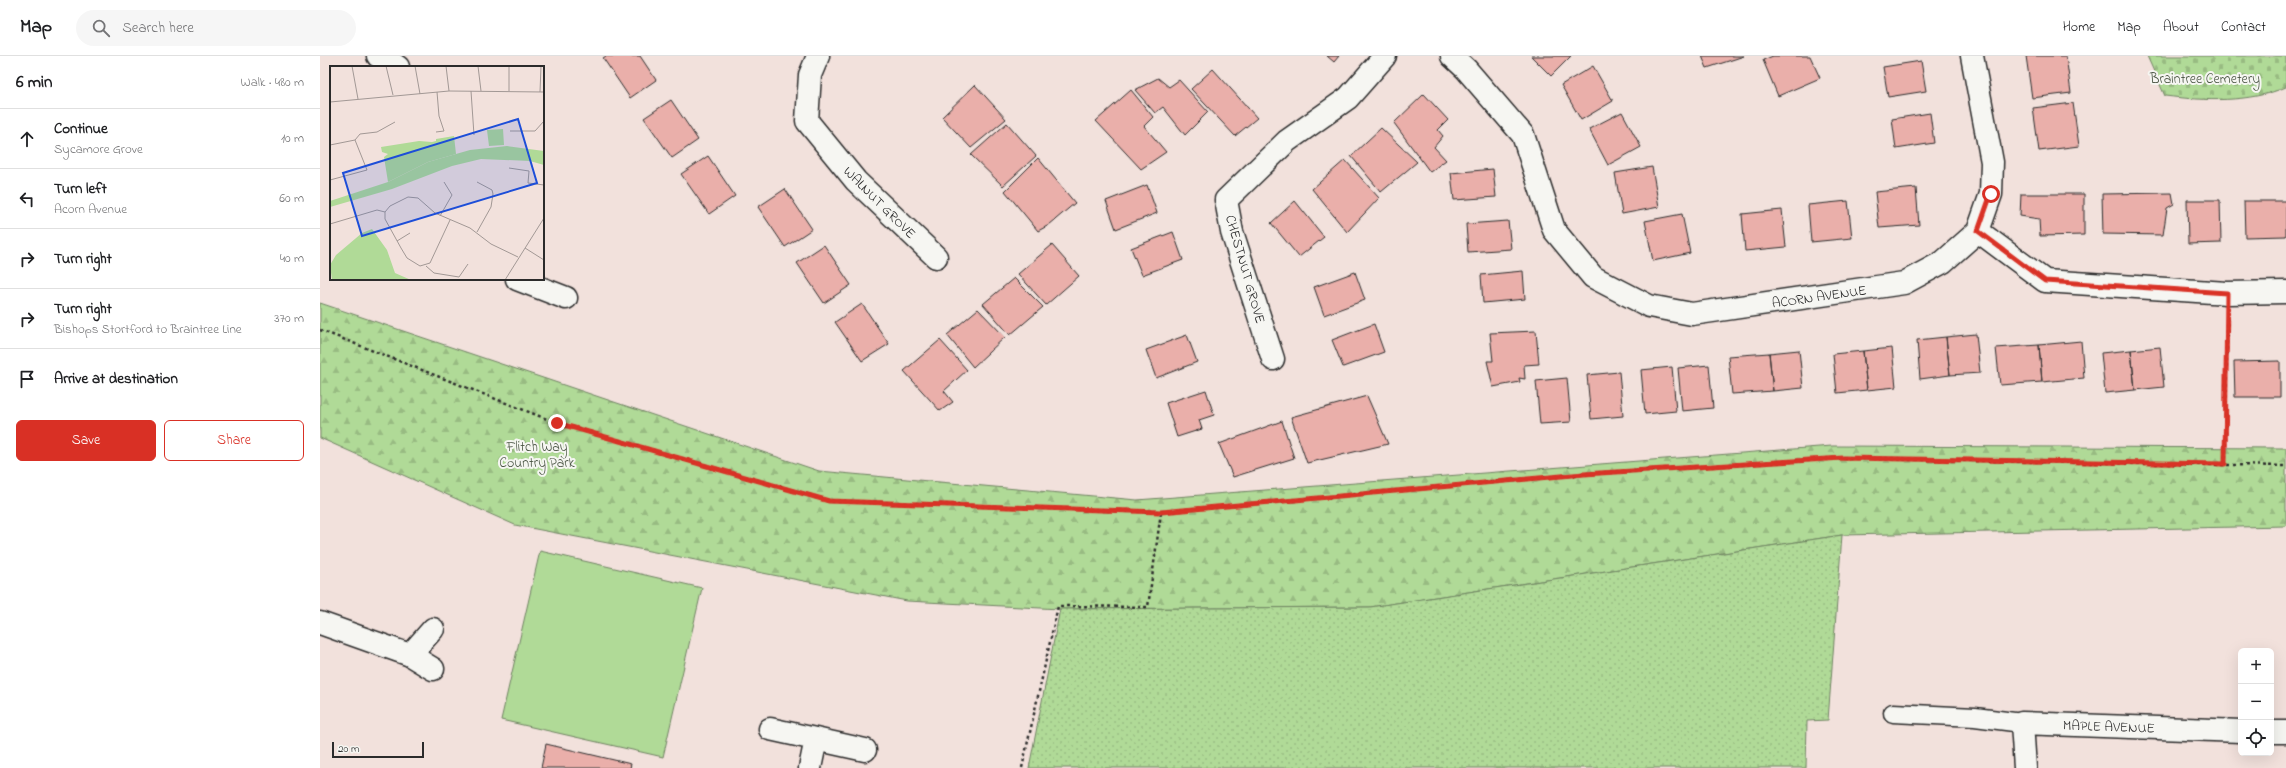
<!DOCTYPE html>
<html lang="en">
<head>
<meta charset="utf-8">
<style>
  :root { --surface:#fff; --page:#f6f6f6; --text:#202124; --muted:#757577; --line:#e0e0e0; --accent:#d93025 }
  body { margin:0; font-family:"Indie Flower",sans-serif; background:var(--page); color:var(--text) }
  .controls { position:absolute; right:12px; bottom:12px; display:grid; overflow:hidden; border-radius:6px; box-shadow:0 4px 16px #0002 }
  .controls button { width:36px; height:36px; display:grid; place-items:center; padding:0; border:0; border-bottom:1px solid var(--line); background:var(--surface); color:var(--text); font:20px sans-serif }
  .scale { position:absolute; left:12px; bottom:10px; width:92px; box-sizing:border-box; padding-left:4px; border:2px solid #2b2b2b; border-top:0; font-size:11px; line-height:14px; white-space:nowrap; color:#2b2b2b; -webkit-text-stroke:3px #f6f6f2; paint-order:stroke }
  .stop { position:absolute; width:12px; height:12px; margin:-9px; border:3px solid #d93025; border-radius:50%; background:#fff }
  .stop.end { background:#d93025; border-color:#fff; box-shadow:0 1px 4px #0008 }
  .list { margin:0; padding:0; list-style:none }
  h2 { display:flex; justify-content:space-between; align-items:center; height:52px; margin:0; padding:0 16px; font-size:17px }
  h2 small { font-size:13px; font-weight:400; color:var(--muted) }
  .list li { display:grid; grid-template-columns:26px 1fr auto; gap:12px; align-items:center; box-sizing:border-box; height:60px; padding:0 16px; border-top:1px solid var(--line) }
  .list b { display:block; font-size:15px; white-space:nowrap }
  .list p { margin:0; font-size:13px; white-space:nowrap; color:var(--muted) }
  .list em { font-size:13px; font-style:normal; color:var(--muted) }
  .actions { display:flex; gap:8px; padding:12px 16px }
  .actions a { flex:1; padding:9px 0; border:1px solid var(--accent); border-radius:6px; text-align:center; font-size:14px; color:var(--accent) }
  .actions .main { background:var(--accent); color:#fff }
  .icon { flex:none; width:22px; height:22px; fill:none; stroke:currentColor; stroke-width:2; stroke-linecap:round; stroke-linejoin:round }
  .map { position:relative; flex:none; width:1966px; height:712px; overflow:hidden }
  header { display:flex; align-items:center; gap:24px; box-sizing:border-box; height:56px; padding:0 20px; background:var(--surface); border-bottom:1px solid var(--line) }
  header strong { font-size:19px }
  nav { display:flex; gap:22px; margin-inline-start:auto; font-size:14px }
  .search { width:280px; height:36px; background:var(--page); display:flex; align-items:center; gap:10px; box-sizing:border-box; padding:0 14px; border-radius:22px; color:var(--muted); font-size:15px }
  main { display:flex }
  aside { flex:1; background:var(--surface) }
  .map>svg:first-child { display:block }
  .green { fill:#b0da97; stroke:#6e8261 }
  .forest { fill:url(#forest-firs); stroke:#6e8261 }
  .cemetery { fill:url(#cemetery-stones); stroke:#6e8261 }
  .park { fill:url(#park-dots); stroke:#6e8261 }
  .building { fill:#eaafaa; stroke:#2b2b2b }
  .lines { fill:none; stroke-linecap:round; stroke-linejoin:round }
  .lane-casing { stroke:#2b2b2b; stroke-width:21 }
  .street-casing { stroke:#2b2b2b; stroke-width:25 }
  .path { stroke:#2b2b2b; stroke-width:2.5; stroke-dasharray:3 3; stroke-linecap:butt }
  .lane { stroke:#f6f6f2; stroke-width:18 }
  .street { stroke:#f6f6f2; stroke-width:22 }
  .route { stroke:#d93025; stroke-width:5 }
  .labels { text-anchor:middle; stroke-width:4; stroke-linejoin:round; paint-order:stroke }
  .park-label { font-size:14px; fill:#4c5746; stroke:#f6f6f2 }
  .street-label { font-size:14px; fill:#2b2b2b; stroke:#f6f6f2 }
  .inset-road { fill:none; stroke:#a29895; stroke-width:1 }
  .view { fill:#1d4ed8; fill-opacity:0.15; stroke:#1d4ed8; stroke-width:2 }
  .inset-edge { fill:none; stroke:#2b2b2b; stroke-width:2 }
</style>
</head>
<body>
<header>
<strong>Map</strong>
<div class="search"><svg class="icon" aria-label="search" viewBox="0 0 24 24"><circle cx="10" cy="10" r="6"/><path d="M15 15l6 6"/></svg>Search here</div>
<nav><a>Home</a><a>Map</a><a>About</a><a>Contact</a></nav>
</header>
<main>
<aside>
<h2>6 min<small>Walk · 480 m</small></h2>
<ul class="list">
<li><svg class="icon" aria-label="ahead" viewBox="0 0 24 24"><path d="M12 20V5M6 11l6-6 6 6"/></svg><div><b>Continue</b><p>Sycamore Grove</p></div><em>10 m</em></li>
<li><svg class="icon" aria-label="left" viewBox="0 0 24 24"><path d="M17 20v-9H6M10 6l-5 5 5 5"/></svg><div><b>Turn left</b><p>Acorn Avenue</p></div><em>60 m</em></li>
<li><svg class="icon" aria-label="right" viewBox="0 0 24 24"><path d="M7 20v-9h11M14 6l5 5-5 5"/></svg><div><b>Turn right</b></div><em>40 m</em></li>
<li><svg class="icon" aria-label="right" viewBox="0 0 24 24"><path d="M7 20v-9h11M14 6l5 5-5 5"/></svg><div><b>Turn right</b><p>Bishops Stortford to Braintree Line</p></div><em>370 m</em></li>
<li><svg class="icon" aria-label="arrive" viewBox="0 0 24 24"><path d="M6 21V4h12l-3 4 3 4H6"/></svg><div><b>Arrive at destination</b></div></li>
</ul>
<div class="actions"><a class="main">Save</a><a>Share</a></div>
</aside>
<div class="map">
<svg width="1966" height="712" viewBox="0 0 1966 712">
  <defs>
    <pattern id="forest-firs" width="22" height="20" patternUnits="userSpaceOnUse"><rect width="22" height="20" fill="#b0da97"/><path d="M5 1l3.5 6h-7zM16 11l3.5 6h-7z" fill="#98bb82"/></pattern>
    <pattern id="cemetery-stones" width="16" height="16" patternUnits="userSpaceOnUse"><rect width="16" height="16" fill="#b0da97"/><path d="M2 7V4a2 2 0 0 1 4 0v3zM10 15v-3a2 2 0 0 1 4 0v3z" fill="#98bb82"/></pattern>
    <pattern id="park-dots" width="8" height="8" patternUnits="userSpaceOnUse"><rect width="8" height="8" fill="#b0da97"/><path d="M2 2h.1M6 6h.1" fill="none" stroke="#98bb82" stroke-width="1.8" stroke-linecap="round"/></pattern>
  </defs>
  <rect width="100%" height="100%" fill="#f2e1dc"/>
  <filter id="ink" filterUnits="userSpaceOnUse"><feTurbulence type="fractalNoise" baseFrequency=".025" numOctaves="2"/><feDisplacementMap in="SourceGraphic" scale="8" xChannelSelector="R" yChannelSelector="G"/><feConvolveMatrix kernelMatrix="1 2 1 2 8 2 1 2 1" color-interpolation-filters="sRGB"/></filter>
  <g filter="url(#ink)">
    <path class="green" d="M220,495l162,37 -39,169 -162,-37z"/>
    <path class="forest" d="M0,247l499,168 318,29 695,-54 454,2v78l-444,9 -472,72 -310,2 -153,-8 -392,-76 -195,-87z"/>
    <path class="cemetery" d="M1827,0h139v31c-37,16 -81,14 -121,9z"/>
    <path class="park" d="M1522,479l-14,185 -21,1 -1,47h-777l31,-159 310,-2z"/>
    <path class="building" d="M286,0h34l16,24 -26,18 -27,-40z
      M1007,0h12l-5,6z
      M1211,0h40l-20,20z
      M1382,0h42l-37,12z
      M1453,0h37l10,22 -42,18 -15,-36z
      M1706,0h40l5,37 -39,5z
      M1601,5l5,30 -38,6 -5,-30z
      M1273,10l20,35 -32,19 -20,-35z
      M893,13l44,49 -22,18 -44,-47z
      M838,22l11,9 10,-7 29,32 -23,23 -22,-28 -8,6 -20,-23z
      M655,29l31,34 -35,29 -29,-31z
      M811,34l22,27 -9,9 22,26 -25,17 -45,-48z
      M1104,38l24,26 -10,10 5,6 -9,11 12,13 -16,12 -36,-49z
      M351,44l27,40 -26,18 -28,-40z
      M1753,47l6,43 -40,5 -6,-43z
      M1302,56l19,35 -33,18 -19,-36z
      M1610,57l4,30 -38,6 -4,-30z
      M687,67l29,33 -33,30 -32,-31z
      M1061,72l36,34 -36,30 -30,-36z
      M388,100l27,40 -26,18 -28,-40z
      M718,102l37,45 -26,22 -11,6 -33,-40z
      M1025,104l34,38 -32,34 -35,-43z
      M1332,111l7,40 -37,7 -7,-41z
      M1173,113l3,28 -42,3 -3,-27z
      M827,129l10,28 -41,16 -10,-28z
      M1596,132l3,37 -40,3 -4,-36z
      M465,133l27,40 -27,18 -27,-40z
      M1852,137l2,11 -7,4 -4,27 -60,-1 -1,-40z
      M1701,138h63v41l-44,1 -1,-17 -19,-3z
      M1867,144h33l1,43 -33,1z
      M975,145l29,36 -25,20 -28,-34z
      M1528,145l4,37 -41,4 -3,-37z
      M1924,145h42v35l-41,1z
      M1462,154l4,37 -41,4 -3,-37z
      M1362,158l8,39 -37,8 -8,-40z
      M1188,165l3,28 -43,3 -2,-28z
      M853,176l10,28 -41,15 -11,-27z
      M504,189l27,40 -27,18 -27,-40z
      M732,189l27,31 -33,29 -28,-31z
      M1203,215l2,28 -42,4 -2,-28z
      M1035,216l10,28 -41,15 -10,-28z
      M694,222l29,29 -33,28 -27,-31z
      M542,248l27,40 -27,17 -27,-39z
      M658,253l27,28 -32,30 -26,-32z
      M1054,268l10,28 -41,15 -11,-27z
      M1216,275l3,33 -15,1 1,14 -6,-1 1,4 -27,5 -6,-26h6l-3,-28z
      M1656,278l4,39 -30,2 -4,-38z
      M867,279l10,27 -41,16 -10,-28z
      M1626,281l4,38 -30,4 -3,-39z
      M620,284l27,30 -23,21 9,11 -13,9 -36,-40z
      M1761,285l3,37 -42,4 -3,-37z
      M1719,289l3,37 -42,3 -4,-37z
      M1840,291l4,40 -29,3 -4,-40z
      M1572,292l4,39 -29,3 -4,-39z
      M1479,294l4,38 -30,3 -4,-38z
      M1811,294l4,40 -30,3 -4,-40z
      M1543,295l4,39 -30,3 -4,-39z
      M1449,297l4,38 -41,3 -4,-38z
      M1960,305v36h-45l-1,-35z
      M1389,309l4,43 -31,3 -4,-43z
      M1352,311l4,44 -31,3 -4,-44z
      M1299,316l4,44 -32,3 -4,-44z
      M1247,322l4,44 -31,2 -4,-43z
      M886,334l8,25 -15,5 3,9 -25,8 -11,-34z
      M1047,340l21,48 -81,19 -16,-46z
      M962,365l12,37 -61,19 -14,-33z
      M226,688l85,20 -1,4h-89z"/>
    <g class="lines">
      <defs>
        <path id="lane" d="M1573,657l82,4 47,6"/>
        <path id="street" d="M58,0l10,4 10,7
          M498,0l-8,19 -3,46 49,60 80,76
          M1132,0l14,13 57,66 31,95 39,47 56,29 43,8 212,-31 39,-21 35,-31 13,-37 1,-32 -20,-106
          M1658,175l67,50 182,12 59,-1
          M197,223l49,19
          M953,303l-41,-127 -6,-32 61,-59 61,-43 37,-42
          M0,567l90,32 23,14
          M90,599l23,-26
          M450,673l95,21
          M1951,676h15
          M490,712l6,-29
          M1705,712l-3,-45 219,8"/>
      </defs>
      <use href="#lane" class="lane-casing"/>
      <use href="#street" class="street-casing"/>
      <path class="path" d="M0,274l237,93 272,78 332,11 423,-38 259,-16 443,8
        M1905,408l2,-145
        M702,712l36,-162 90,1 13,-95"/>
      <use href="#lane" class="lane"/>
      <use href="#street" class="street"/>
    </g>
  </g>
  <g class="lines" filter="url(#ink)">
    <path class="route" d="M237,367l272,78 332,11 423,-38 259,-16 382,6 2,-171 -182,-12 -67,-50 13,-37"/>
  </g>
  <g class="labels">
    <g class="park-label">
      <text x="1885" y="27">Braintree Cemetery</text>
      <text x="217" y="395">Flitch Way<tspan x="217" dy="16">Country Park</tspan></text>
    </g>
    <g class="street-label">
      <text transform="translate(560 146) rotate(45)" y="5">WALNUT GROVE</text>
      <text transform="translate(926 213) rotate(74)" y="5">CHESTNUT GROVE</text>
      <text transform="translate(1499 240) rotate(-8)" y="5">ACORN AVENUE</text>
      <text transform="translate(1789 670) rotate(2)" y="5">MAPLE AVENUE</text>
    </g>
  </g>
  <g transform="translate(10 10)">
    <rect width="214" height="214" fill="#f2e1dc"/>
    <path d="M173,63l1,16 -15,1 -2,-16z" fill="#b0da97"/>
    <path d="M177,80l37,5v14l-14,-4 -49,-2 -29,7 -60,23 -62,18v-6l58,-19 40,-20 42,-12z" fill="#b0da97"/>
    <path d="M42,163l15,21 8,23 16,7h-79l-2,-15 6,-10 26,-22z" fill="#b0da97"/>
    <path d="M124,70l2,18 -28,8 -40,20 -4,-25 4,-3 -6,-2 -1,-5 38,-6 13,1 4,-1v-2z" fill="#b0da97"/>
    <path class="inset-road" d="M22,0l6,33M56,0l7,29M85,0l5,28M116,0l3,25M148,0l3,25M179,0v25M141,25l3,44M210,26l1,-26M0,36l119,-11 95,1M180,65h25l9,-10M106,66l8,-1 -5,-15 -2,-24M25,74l5,-6 17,-2 18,-10M0,79l25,-5 12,30 -37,10M179,102l20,3 -1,12 16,2M147,116l15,8 1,4 -2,13 -14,25M55,146l5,-6 18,-9 10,1 17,15 35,15 21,16 27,13M55,146v7l16,29 6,10 13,8 10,-3 20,-43M110,150l12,-21 -8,-13M0,158l47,-14 8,2M67,175l13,-8M195,182l19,12M96,200l8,7 25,4 9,-13M175,214l39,-62"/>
    <path class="view" d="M188,53l19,64 -175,53 -19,-63z"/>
    <rect width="214" height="214" class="inset-edge"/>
  </g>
</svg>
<div class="controls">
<button>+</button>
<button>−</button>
<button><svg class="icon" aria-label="locate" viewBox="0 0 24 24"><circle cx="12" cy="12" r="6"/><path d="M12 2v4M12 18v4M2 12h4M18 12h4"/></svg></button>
</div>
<div class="scale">20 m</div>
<div class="stop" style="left:1671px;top:138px"></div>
<div class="stop end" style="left:237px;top:367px"></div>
</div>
</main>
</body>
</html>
